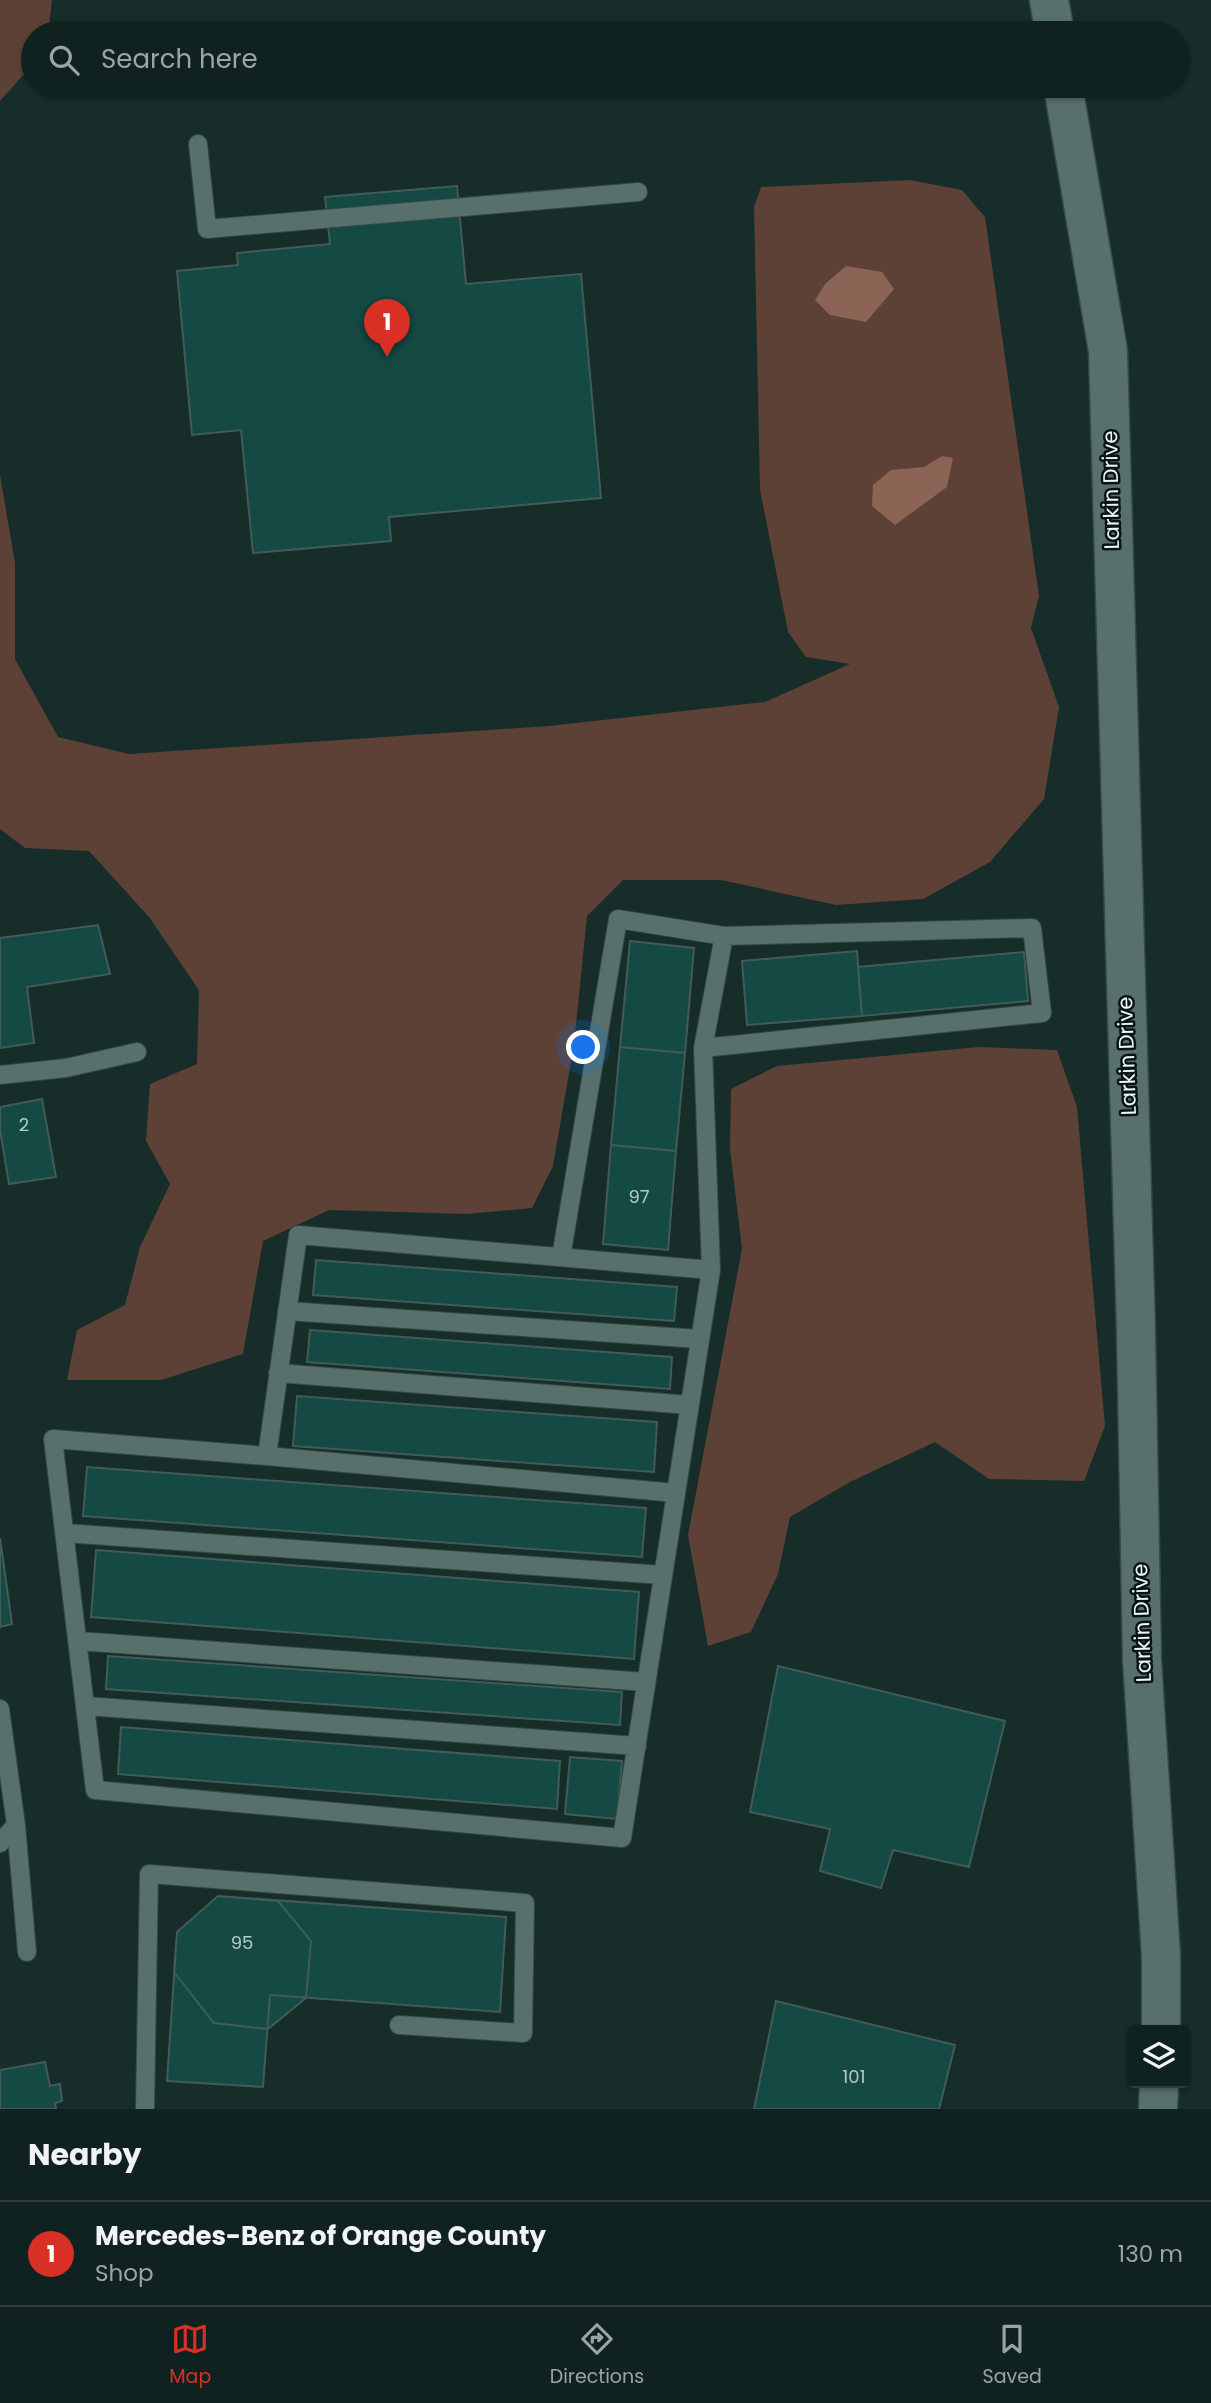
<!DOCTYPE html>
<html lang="en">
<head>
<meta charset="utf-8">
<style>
  :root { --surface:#102220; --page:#1e2f2d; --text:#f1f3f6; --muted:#9ca4a5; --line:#303f3e; --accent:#d93025 }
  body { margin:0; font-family:Poppins,sans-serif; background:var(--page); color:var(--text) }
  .controls { position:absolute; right:21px; bottom:21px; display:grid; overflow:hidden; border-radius:7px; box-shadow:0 2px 5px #0004 }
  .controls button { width:63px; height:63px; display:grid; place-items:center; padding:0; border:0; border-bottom:2px solid var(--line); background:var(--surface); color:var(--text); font:35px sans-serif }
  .you { position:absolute; left:584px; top:1048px; width:24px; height:24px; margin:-18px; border:5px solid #fff; border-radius:50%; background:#1a73e8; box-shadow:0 0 0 10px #1a73e833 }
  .badge { display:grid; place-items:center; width:46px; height:46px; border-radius:50%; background:var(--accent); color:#fff; font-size:23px; font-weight:700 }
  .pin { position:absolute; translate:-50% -58px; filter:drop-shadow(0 2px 4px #0008) }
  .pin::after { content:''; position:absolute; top:37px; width:24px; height:21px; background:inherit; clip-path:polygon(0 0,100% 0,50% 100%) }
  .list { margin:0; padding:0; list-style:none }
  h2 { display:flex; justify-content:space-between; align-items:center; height:91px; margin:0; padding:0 28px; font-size:30px }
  h2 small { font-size:23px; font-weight:400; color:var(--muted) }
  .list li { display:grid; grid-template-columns:46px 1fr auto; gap:21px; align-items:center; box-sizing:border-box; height:105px; padding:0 28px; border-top:2px solid var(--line) }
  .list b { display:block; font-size:26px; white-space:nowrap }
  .list p { margin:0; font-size:23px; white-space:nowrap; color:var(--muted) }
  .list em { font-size:23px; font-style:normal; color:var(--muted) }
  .icon { flex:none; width:38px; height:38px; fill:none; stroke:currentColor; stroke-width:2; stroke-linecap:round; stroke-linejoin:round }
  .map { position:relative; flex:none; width:1211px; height:2109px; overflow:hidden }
  .search { position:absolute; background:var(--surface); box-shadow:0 2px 5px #0004; left:21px; right:21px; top:21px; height:77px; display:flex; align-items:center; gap:18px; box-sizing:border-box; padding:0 24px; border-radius:38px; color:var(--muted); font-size:26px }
  .sheet { height:196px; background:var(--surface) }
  nav { display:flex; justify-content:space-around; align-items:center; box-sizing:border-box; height:98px; border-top:2px solid var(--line); background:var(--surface); font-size:19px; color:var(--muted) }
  nav a { display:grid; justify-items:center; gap:4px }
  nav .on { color:var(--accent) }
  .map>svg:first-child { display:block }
  .green { fill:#5d4036 }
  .water { fill:#8c6455 }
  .building { fill:#154a44; stroke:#425b57; stroke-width:2 }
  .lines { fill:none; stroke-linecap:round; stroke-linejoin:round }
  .service-casing { stroke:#344845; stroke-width:20 }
  .tertiary-casing { stroke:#344845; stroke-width:41 }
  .service { stroke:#57706c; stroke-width:18 }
  .tertiary { stroke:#57706c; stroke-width:38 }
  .labels { text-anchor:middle; stroke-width:5; stroke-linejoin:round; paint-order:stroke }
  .number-label { font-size:18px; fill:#b4ccc9 }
  .street-label { font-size:21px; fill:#e9f7f5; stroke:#091312 }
</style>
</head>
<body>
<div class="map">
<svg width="1211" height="2109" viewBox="0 0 1211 2109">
  <rect width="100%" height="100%" fill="#162d2a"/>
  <path class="green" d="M0,0h52l-4,33h-15v31l-33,37z
    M910,180l52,10 23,27 54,379 -8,32 28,79 -15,92 -54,63 -67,37 -87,6 -115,-25h-98l-36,36 -13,128 -21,122 -21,42 -65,6 -138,-4 -66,31 -20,113 -82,26h-94l10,-50 48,-25 15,-58 30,-63 -24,-43 4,-57 47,-20 2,-74 -50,-73 -60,-66 -64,-3 -25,-19v-354l15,88v96l43,78 71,17 420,-28 216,-24 85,-38 -44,-7 -18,-25 -28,-142 -6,-283 7,-20z
    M979,1047l78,3 20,57 28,319 -21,55 -95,-2 -54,-37 -85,40 -60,35 -12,57 -27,58 -43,14 -20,-111 54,-286 -12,-100 1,-60 46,-23z"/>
  <path class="water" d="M846,266l36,6 12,17 -28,33 -36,-7 -15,-15 11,-17z
    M942,456l11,2 -6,29 -52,38 -23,-19 1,-21 18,-15 33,-3z"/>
  <path class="building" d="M457,186l9,98 115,-10 20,224 -212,19 2,24 -138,12 -12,-123 -49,5 -15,-164 61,-6 -1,-12 93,-9 -5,-47z
    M98,925l12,49 -83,13 7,56 -34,5v-110z
    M630,941l64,7 -9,105 -65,-6z
    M857,951l5,65 -115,9 -5,-64z
    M1024,952l4,49 -166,15 -4,-49z
    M620,1047l65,6 -9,98 -65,-6z
    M42,1099l14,78 -47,7 -9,-54v-23z
    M611,1145l65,6 -8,99 -65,-6z
    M316,1260l361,27 -3,34 -361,-26z
    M310,1330l362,27 -2,32 -363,-27z
    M297,1396l360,26 -3,50 -361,-26z
    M87,1467l559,41 -4,49 -559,-41z
    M0,1538l12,86 -12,3z
    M96,1550l543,42 -5,67 -543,-42z
    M108,1656l514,36 -2,33 -514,-36z
    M778,1666l227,55 -36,146 -76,-17 -12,38 -61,-17 10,-42 -80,-17z
    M121,1727l439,34 -3,48 -439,-35z
    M570,1757l52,4 -5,58 -52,-5z
    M218,1896l288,21 -6,95 -230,-17 -7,92 -96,-6 10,-149z
    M218,1896l60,5 33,40 -5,57 -38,31 -54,-6 -40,-51 3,-40z
    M776,2001l179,44 -16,64h-185z
    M45,2062l5,24 10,-2 2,17 -7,2 1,6h-56v-39z"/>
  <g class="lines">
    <defs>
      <path id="service" d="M198,144l9,85 431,-37
        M703,1048l339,-35 -10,-85 -308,8
        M0,1075l66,-7 71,-16
        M298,1235l413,35 -89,568 -527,-48 -42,-351 214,17z
        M561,1257l57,-338 106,17 -21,112 8,222
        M287,1311l413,28
        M278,1373l412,32
        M267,1456l409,37
        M65,1533l598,42
        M78,1641l568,41
        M86,1706l551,40
        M0,1709l16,116 -16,18
        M16,1825l11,127
        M145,2109l4,-235 376,29 -2,130 -124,-8"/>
      <path id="tertiary" d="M1049,0l6,33
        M1063,86l45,265 28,981 6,328 19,296v74
        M1158,2109l1,-26"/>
    </defs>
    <use href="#service" class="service-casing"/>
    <use href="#tertiary" class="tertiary-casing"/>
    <use href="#service" class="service"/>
    <use href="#tertiary" class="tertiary"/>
  </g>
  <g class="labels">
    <g class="number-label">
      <text x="24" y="1131">2</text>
      <text x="639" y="1203">97</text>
      <text x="242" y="1949">95</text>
      <text x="854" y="2083">101</text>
    </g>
    <g class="street-label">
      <text transform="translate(1111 490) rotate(-91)" y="7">Larkin Drive</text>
      <text transform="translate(1127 1056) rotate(-92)" y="7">Larkin Drive</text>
      <text transform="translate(1142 1623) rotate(-92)" y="7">Larkin Drive</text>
    </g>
  </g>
</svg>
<div class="controls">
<button><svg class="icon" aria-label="layers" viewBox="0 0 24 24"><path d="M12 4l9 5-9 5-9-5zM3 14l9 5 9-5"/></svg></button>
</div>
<div class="you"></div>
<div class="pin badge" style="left:387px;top:357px">1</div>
<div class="search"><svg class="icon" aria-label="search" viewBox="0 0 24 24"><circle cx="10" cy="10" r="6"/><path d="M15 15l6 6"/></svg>Search here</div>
</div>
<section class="sheet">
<h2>Nearby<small></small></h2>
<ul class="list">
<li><span class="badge">1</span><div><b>Mercedes-Benz of Orange County</b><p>Shop</p></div><em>130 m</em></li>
</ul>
</section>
<nav>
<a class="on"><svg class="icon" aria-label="map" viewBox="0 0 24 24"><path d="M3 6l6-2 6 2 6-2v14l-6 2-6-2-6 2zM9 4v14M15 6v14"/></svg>Map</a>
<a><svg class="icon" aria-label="directions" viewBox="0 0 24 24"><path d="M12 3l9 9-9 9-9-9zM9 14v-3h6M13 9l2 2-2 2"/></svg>Directions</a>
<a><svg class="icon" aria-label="saved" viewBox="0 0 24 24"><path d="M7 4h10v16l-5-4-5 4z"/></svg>Saved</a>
</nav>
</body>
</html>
